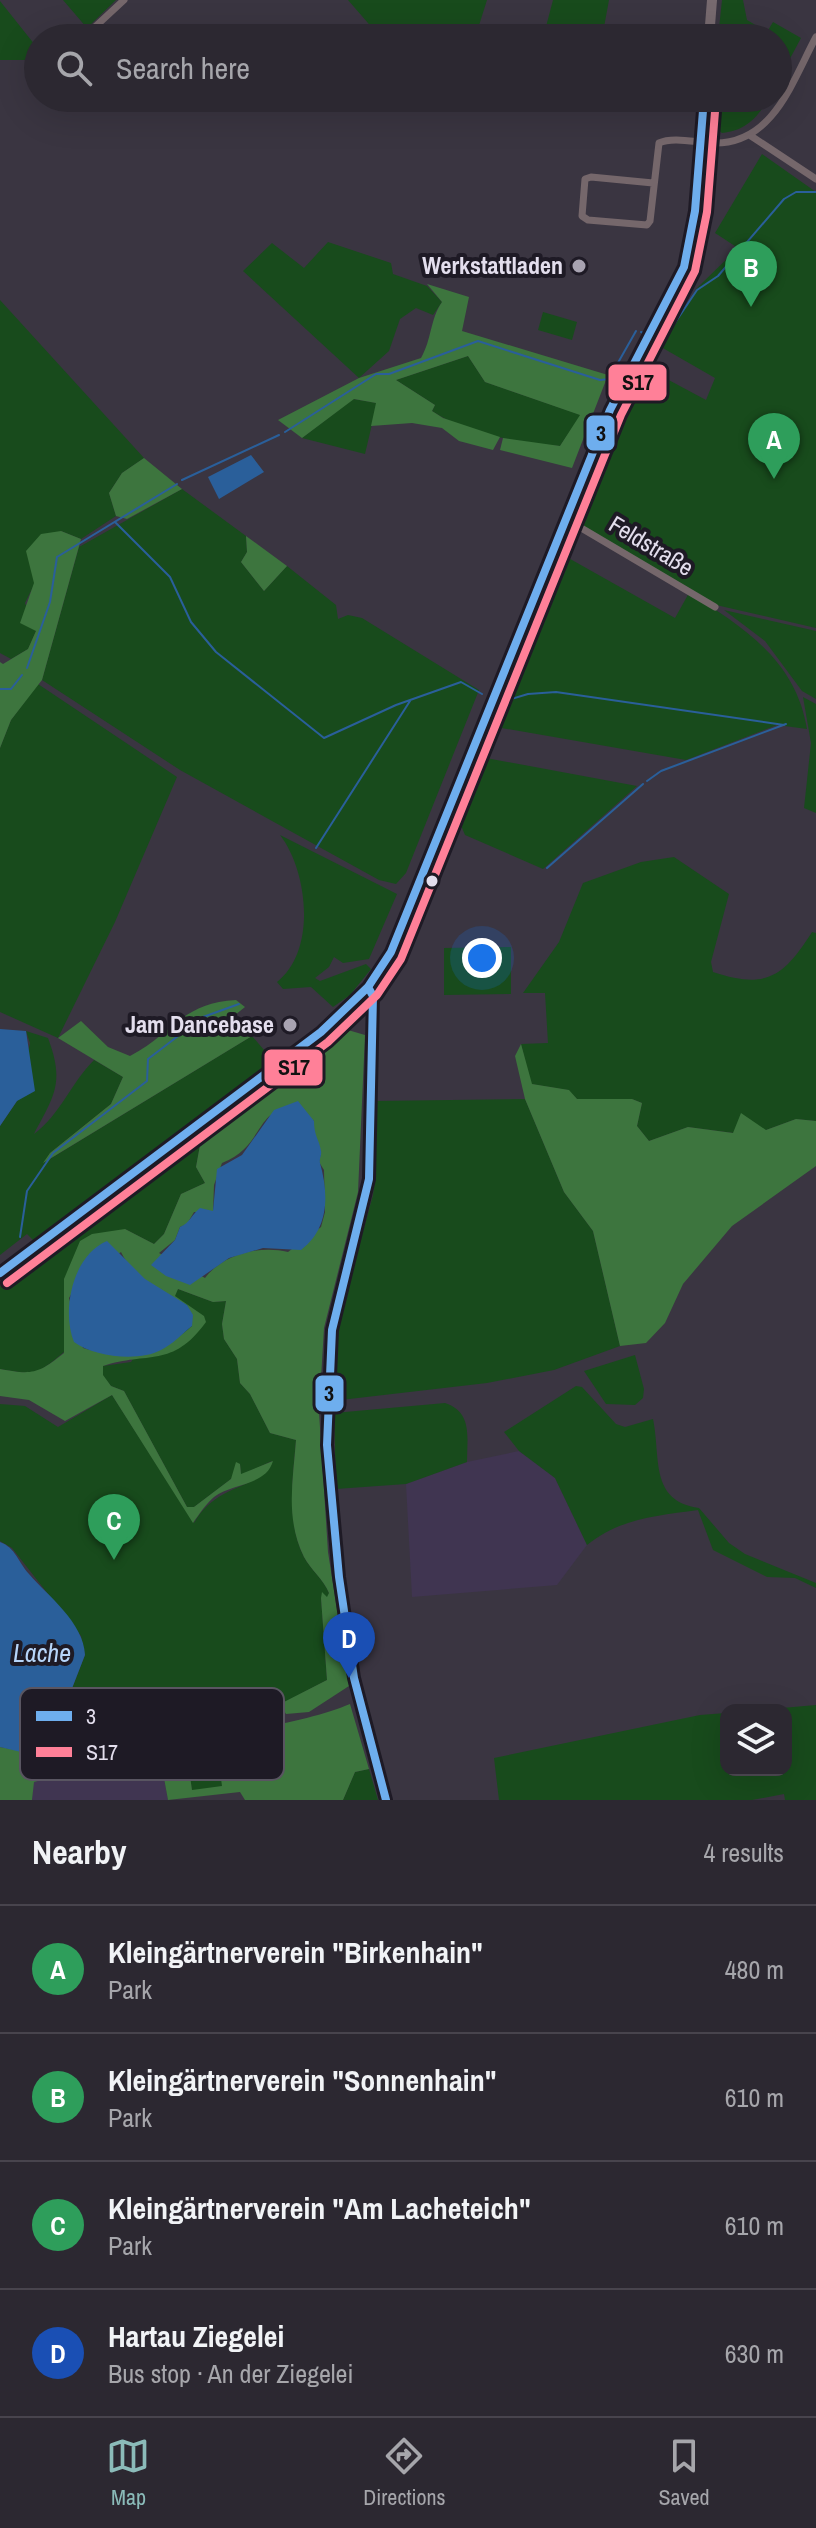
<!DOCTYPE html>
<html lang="en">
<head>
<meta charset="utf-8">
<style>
  :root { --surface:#2c2831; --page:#38343d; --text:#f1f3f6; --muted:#a6a6ab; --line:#48444d; --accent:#8bbbb9 }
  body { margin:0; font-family:"Archivo Narrow",sans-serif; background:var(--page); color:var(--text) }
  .controls { position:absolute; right:24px; bottom:24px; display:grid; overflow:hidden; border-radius:16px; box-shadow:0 8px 32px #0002 }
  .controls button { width:72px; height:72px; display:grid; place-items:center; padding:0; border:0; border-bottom:2px solid var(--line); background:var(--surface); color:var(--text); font:40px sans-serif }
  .you { position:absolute; left:482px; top:958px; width:28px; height:28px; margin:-20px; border:6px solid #fff; border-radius:50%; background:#1a73e8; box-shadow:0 0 0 12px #1a73e833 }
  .badge { display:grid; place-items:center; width:52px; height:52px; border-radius:50%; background:var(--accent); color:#fff; font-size:26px; font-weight:700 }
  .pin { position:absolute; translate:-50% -66px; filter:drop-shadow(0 2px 4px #0008) }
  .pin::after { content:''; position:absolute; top:42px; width:28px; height:24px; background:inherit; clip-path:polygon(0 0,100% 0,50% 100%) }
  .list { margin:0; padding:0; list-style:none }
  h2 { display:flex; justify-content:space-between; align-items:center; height:104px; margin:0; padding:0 32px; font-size:34px }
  h2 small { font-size:26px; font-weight:400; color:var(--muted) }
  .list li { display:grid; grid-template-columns:52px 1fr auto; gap:24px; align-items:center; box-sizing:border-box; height:128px; padding:0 32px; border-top:2px solid var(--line) }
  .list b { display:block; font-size:30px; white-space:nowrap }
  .list p { margin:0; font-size:26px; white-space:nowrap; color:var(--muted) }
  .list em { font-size:26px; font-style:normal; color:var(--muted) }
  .icon { flex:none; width:44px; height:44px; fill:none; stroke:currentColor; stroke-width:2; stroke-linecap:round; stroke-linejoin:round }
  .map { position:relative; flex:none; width:816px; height:1800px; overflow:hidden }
  .search { position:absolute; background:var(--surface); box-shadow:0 8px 32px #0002; left:24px; right:24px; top:24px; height:88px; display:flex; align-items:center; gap:20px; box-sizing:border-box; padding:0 28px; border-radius:44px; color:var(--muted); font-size:30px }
  .sheet { height:616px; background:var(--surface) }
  nav { display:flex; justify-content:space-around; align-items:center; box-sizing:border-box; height:112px; border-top:2px solid var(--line); background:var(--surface); font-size:22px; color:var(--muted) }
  nav a { display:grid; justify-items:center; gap:4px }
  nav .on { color:var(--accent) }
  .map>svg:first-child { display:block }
  .built { fill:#403551 }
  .green { fill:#184b1c }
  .forest { fill:#3d753e; fill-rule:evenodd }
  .water { fill:#2a5f9a }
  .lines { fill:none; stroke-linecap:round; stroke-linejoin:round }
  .stream { stroke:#2a5f9a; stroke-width:2 }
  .street { stroke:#75676b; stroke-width:7 }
  .secondary { stroke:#776a6f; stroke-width:10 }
  .bus-1-casing { stroke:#1e1a25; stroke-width:14 }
  .bus-2-casing { stroke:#1e1a25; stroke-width:14 }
  .bus-1 { stroke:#6eaeee; stroke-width:8 }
  .bus-2 { stroke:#ff8098; stroke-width:8 }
  .poi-dot { fill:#a8a3b1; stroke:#1e1a25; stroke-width:3 }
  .bus-dot { fill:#e3deed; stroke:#1e1a25; stroke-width:3 }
  .labels { text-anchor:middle; stroke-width:8; stroke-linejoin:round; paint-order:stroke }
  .poi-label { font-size:24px; font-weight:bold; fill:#e3deed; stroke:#1e1a25; text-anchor:end }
  .street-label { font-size:24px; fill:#e3deed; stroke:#1e1a25 }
  .water-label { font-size:26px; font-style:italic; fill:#b7d5f9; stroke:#1e1a25 }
  .key { fill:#1e1a25; stroke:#595561; stroke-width:2 }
  .key-label { font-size:22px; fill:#e3deed }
  .line-badge { stroke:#1e1a25; stroke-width:3 }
  .pale-badge-label { font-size:22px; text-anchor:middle; font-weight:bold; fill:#111 }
</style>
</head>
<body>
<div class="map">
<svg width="816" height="1800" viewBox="0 0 816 1800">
  <rect width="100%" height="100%" fill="#3a3541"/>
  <path class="built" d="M519,1451l36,27 32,67 -30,40 -145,12 -6,-113 61,-22z
    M126,1708l47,23 -16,10 11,59h-136l1,-18 68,-18 -21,-31z"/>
  <path class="green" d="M63,0h53l-29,28z
    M348,0h139l-12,38h-94z
    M553,0h56l-7,38h-59z
    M722,0h21l4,20 20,12 6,-10 28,16 -23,43v-43h-60z
    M0,1l35,44 -7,15h-28z
    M712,98h57c-11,19 -23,33 -47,35l-9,-7z
    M762,154l54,38v436l-100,-23 -147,-87 43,-106 25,-49 69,37 9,-22 -54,-31 36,-59 41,-40 -23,-15z
    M328,242l63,21 2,11 34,12 15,16 -9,13 -17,-7 -16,11 -11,32 -30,27 -116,-107 29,-28 32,25z
    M0,300l144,158 -22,15 -13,20 7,23 -35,23 -20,-8 -36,72 11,28 -8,18 -17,10 -11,-6z
    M543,312l34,10 -5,18 -34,-10z
    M468,356l17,26 96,33 -21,31c-42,-4 -92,-11 -128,-35l3,-6 -39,-25z
    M353,399l24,4 -12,51 -63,-16z
    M182,489l64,47 1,16 -6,10 23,29 23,-25 49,39 2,14 10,-4 14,3 117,72 -73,183 -10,11 -17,-4 -199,-110 -138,-90 37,-133z
    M556,551l119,67 14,-25c55,34 107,68 118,136l-30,-4 -91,35 -196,-34z
    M724,610l92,21v68l-14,-8 -37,-50z
    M38,684l139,93 -62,145 -57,116 -58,-26v-264l11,-28z
    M803,697l13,7v109l-12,-5 7,-65z
    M477,755l9,3 151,28 -94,83 -78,-34 -10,-24z
    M280,835l117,59 -28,65 -26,4 -9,-6 -5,10 -14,11 5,3 46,-17 5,5 -21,26 -17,12 -22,-20 -28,2 -6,-7c40,-31 31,-111 3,-147z
    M674,857l55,37 -18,68 2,10c54,18 71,4 99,-40l4,1v188l-20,-2 -30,11 -32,3 -46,-6 -39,14 -12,-15 5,-23 -10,-4h-55l-9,-9 -37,-6 -10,-40 27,-1 -3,-50h-22l36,-51 24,-59 58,-21z
    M511,947v47l-67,1v-47z
    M26,1031l22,7c17,45 6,58 -14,96 26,-19 37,-51 60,-74l29,17 -12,27 -61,49 -5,9 207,-126 18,21 -1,6 -235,178 -7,-7 -27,21v-129l17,-25 13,-58z
    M525,1099l39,93 29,39 27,115 -66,24 -67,13 -155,18v-40l8,-46 33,-120 3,-23 -4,-71z
    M202,1134l-6,33 9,16 -24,11 -17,40 -10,10 -29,-15 -61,50v73c-28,24 -30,23 -64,17v-83z
    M178,1289l35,13 13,-1 -4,23 2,15 13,20 3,24 10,11 20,39 26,7c-3,37 -10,82 8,117 7,13 20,23 25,36l-1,4 -7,1 6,82 -46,24v6l-52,12 -92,-21 -62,37 -11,-29 21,-54 -4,-19 -69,-88 -12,-7v-137l25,2 33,21 54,-32 82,128c23,-41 65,-32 78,-62l-31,14 -1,-11 -9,15 -37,28h-7l-63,-116 -13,-5 -9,-11 1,-9 28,-4z
    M635,1355l9,34 -1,9 -8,7 -29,-1 -22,-33z
    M576,1386l6,1 34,37 9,3 28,-8c8,38 -4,82 46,89l30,35 16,11 71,29v5l-21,-10 -28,-1 -54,-27 -15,-40c-42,6 -77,8 -111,35l-32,-67 -36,-27 -15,-19z
    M445,1403c28,9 22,35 22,59l-61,22 -70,5 -2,-76z
    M816,1705v95h-31l-1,-6 -32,6h-253l-5,-42 206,-43 26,-2v57h60v-60h-27z
    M219,1764l4,22 -31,5 -3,-22z
    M369,1769l9,31h-35l12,-28z"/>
  <path class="forest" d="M427,284l42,13 -7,34 146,44 -36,93 -72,-18 3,-12 57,8 20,-31 -95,-33 -17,-26 -72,24 39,25 -3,6 11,7 57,19 -7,13 -34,-9 -17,-13 -30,-5 -41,3 5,-23 -22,-4 -52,39 -24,-18 81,-42 62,-20c11,-19 9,-39 21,-56z
    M144,458l38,31 -55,30 -11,-3 -7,-23 13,-20z
    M61,531l20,8 -39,141 -31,40 -11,28v-86l3,2 25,-15 8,-18 -16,-8 14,-40 -8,-32 15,-17z
    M246,536l41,30 -23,25 -23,-29 6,-10z
    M236,1000l9,7 -10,8 17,21 -209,127 7,-10 61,-49 12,-27 -65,-39 23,-17 27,26 22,9c43,-22 51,-53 106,-56z
    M341,1028l24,7 -7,157 -34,136 -5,84 9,140 21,134 -40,26 -23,2 -6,-10 47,-24 -6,-82 1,-6 5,5 2,-4c-5,-13 -18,-23 -25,-36 -19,-39 -11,-76 -8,-117l-26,-7 -20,-39 -10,-11 -3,-24 -13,-20 -2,-15 4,-23 -13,1 -35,-13 -3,7 29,20 2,6c-34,47 -58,29 -103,44v9l8,11 13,5 63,116h7l37,-28 5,-17 4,2 1,10 32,-13c-7,25 -41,22 -59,36 -8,7 -15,17 -21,26l-81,-128 -47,26 -36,-21 -29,-4v-27c32,6 38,5 64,-16v-74l16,-38 12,-7 33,-5 29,15 10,-10 17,-40 24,-11 -9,-16 6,-33zM289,1106l25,15v17l7,14 -2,10 5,8 1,42 -4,15 -33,25c-28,-7 -65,2 -83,26l-46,-25 16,-13 5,-13 7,-3 7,-12h19l1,-27 8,-22c41,-16 31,-48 67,-57zM121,1252c11,25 43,42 66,53l5,21c-37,32 -62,35 -109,22l-14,-50 7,-12z
    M521,1044l11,40 37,6 8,9h55l10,4 -5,23 12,15 39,-14 45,6 8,-20 25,17 30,-11 20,2v45l-84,60 -49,58 -18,39 -19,20 -26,3 -27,-115 -29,-39 -39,-93 -10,-43z
    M350,1704l19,65 -14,3 -12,28h-98l-5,-8 -72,8 -11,-60 16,-9c45,8 134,-9 177,-27zM219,1764l3,22 -30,4 -3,-21z
    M80,1733l22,31 -68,18 -2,18h-32v-53l39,7 14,7 25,-9 -3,-14z"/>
  <path class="water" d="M251,455l13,17 -45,27 -11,-22z
    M0,1029l26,2 9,60 -18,10 -17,25z
    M298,1101l16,20c0,15 5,18 7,30 1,4 -2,8 -1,12 9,32 9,66 -19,87l-38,-2 -34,10 -39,27 -24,-9 -15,-11 24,-25 5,-13c10,-4 12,-13 20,-19l13,3 4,-42 25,-14 32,-45z
    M107,1241l38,38 42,26 6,10 -1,11c-10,8 -19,18 -31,24 -22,12 -67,7 -87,-8 -13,-32 -1,-87 33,-101z
    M0,1542c16,6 18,20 29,32 19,22 55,49 56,81l-21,54 14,43 -15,10 -63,-15z"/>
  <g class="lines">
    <path class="stream" d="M641,332l2,1
      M652,338l14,-2 31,-46 21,-14 66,-77 12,-7h20
      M615,368l21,-37
      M285,432l91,-58h13l89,-33 122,39 9,-1
      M182,480l97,-45
      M115,522l55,55 21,45 25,30 108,86 72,-33 65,-23 21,12
      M27,668l23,-66 7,-45 120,-73
      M0,689h11l11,-14
      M501,702l27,-8 28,-2 228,33
      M647,781l14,-10 125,-47
      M316,848l94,-147
      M547,868l96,-84
      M20,1237l7,-46 26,-38 94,-72 1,-22 55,-42 36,-13"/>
    <path class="street" d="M83,38l41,-38
      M751,136l65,43
      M653,183l-62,-6 -6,2 -3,37 6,4 59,5 3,-4 9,-78c14,-7 39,0 55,0 59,1 78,-61 102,-106
      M566,519l149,88
      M368,987l5,9 -4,56v127l-37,151 -5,115 12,132 15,101 32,122"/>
    <path class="secondary" d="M709,38l3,-38
      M0,1273l321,-241 47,-45 23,-35 219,-542 74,-143 11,-56 9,-113"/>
    <defs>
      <path id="bus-1" d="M368,987l5,9 -4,183 -37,151 -5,115 12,132 15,101 32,122
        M0,1273l321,-241 47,-45 23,-35 219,-542 74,-143 11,-56 9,-113"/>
      <path id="bus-2" d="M7,1283l321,-241 49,-47 24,-36 220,-544 74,-144 12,-59 9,-113"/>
    </defs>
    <use href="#bus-1" class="bus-1-casing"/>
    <use href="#bus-2" class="bus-2-casing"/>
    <use href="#bus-1" class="bus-1"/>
    <use href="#bus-2" class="bus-2"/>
  </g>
  <g class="poi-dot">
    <circle cx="579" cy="266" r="8"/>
    <circle cx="290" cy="1025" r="8"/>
  </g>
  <circle class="bus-dot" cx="432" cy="881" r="7"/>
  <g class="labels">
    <g class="poi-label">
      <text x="563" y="274">Werkstattladen</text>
      <text x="274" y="1033">Jam Dancebase</text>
    </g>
    <g class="street-label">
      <text transform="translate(651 546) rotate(31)" y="8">Feldstraße</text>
    </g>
    <g class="water-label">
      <text x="42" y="1662">Lache</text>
    </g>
  </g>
  <rect x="20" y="1688" width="264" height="92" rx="12" class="key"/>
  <rect x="36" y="1711" width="36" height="10" fill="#6eaeee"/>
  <rect x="36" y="1747" width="36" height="10" fill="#ff8098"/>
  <g class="key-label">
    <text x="86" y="1724">3</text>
    <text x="86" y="1760">S17</text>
  </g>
  <g class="line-badge">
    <rect x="607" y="363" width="61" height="39" rx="8" fill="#ff8098"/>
    <rect x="585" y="414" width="31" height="38" rx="8" fill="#6eaeee"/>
    <rect x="263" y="1048" width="61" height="39" rx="8" fill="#ff8098"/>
    <rect x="314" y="1374" width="31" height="39" rx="8" fill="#6eaeee"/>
  </g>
  <g class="pale-badge-label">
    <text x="638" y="390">S17</text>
    <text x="601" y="441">3</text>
    <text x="294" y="1075">S17</text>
    <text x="329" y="1401">3</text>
  </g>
</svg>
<div class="controls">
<button><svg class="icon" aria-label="layers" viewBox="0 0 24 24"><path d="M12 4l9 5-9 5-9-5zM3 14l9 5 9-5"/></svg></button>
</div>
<div class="you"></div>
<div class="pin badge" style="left:774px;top:479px;background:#2e9e5b">A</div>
<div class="pin badge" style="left:751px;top:307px;background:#2e9e5b">B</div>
<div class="pin badge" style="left:114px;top:1560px;background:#2e9e5b">C</div>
<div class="pin badge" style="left:349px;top:1678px;background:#1a4fb4">D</div>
<div class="search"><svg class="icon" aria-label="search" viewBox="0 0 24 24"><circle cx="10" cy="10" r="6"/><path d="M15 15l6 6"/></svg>Search here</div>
</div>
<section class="sheet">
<h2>Nearby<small>4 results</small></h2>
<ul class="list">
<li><span class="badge" style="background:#2e9e5b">A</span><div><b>Kleingärtnerverein &quot;Birkenhain&quot;</b><p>Park</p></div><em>480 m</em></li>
<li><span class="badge" style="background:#2e9e5b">B</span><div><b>Kleingärtnerverein &quot;Sonnenhain&quot;</b><p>Park</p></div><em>610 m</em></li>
<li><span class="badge" style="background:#2e9e5b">C</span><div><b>Kleingärtnerverein &quot;Am Lacheteich&quot;</b><p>Park</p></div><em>610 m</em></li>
<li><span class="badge" style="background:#1a4fb4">D</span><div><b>Hartau Ziegelei</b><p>Bus stop · An der Ziegelei</p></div><em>630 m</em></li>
</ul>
</section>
<nav>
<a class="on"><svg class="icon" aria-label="map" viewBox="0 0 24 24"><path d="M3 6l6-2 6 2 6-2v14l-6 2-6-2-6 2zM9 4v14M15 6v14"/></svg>Map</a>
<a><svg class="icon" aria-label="directions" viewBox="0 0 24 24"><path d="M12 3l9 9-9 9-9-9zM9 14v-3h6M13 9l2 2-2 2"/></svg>Directions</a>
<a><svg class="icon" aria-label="saved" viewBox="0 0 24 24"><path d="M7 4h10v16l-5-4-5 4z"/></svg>Saved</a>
</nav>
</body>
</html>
